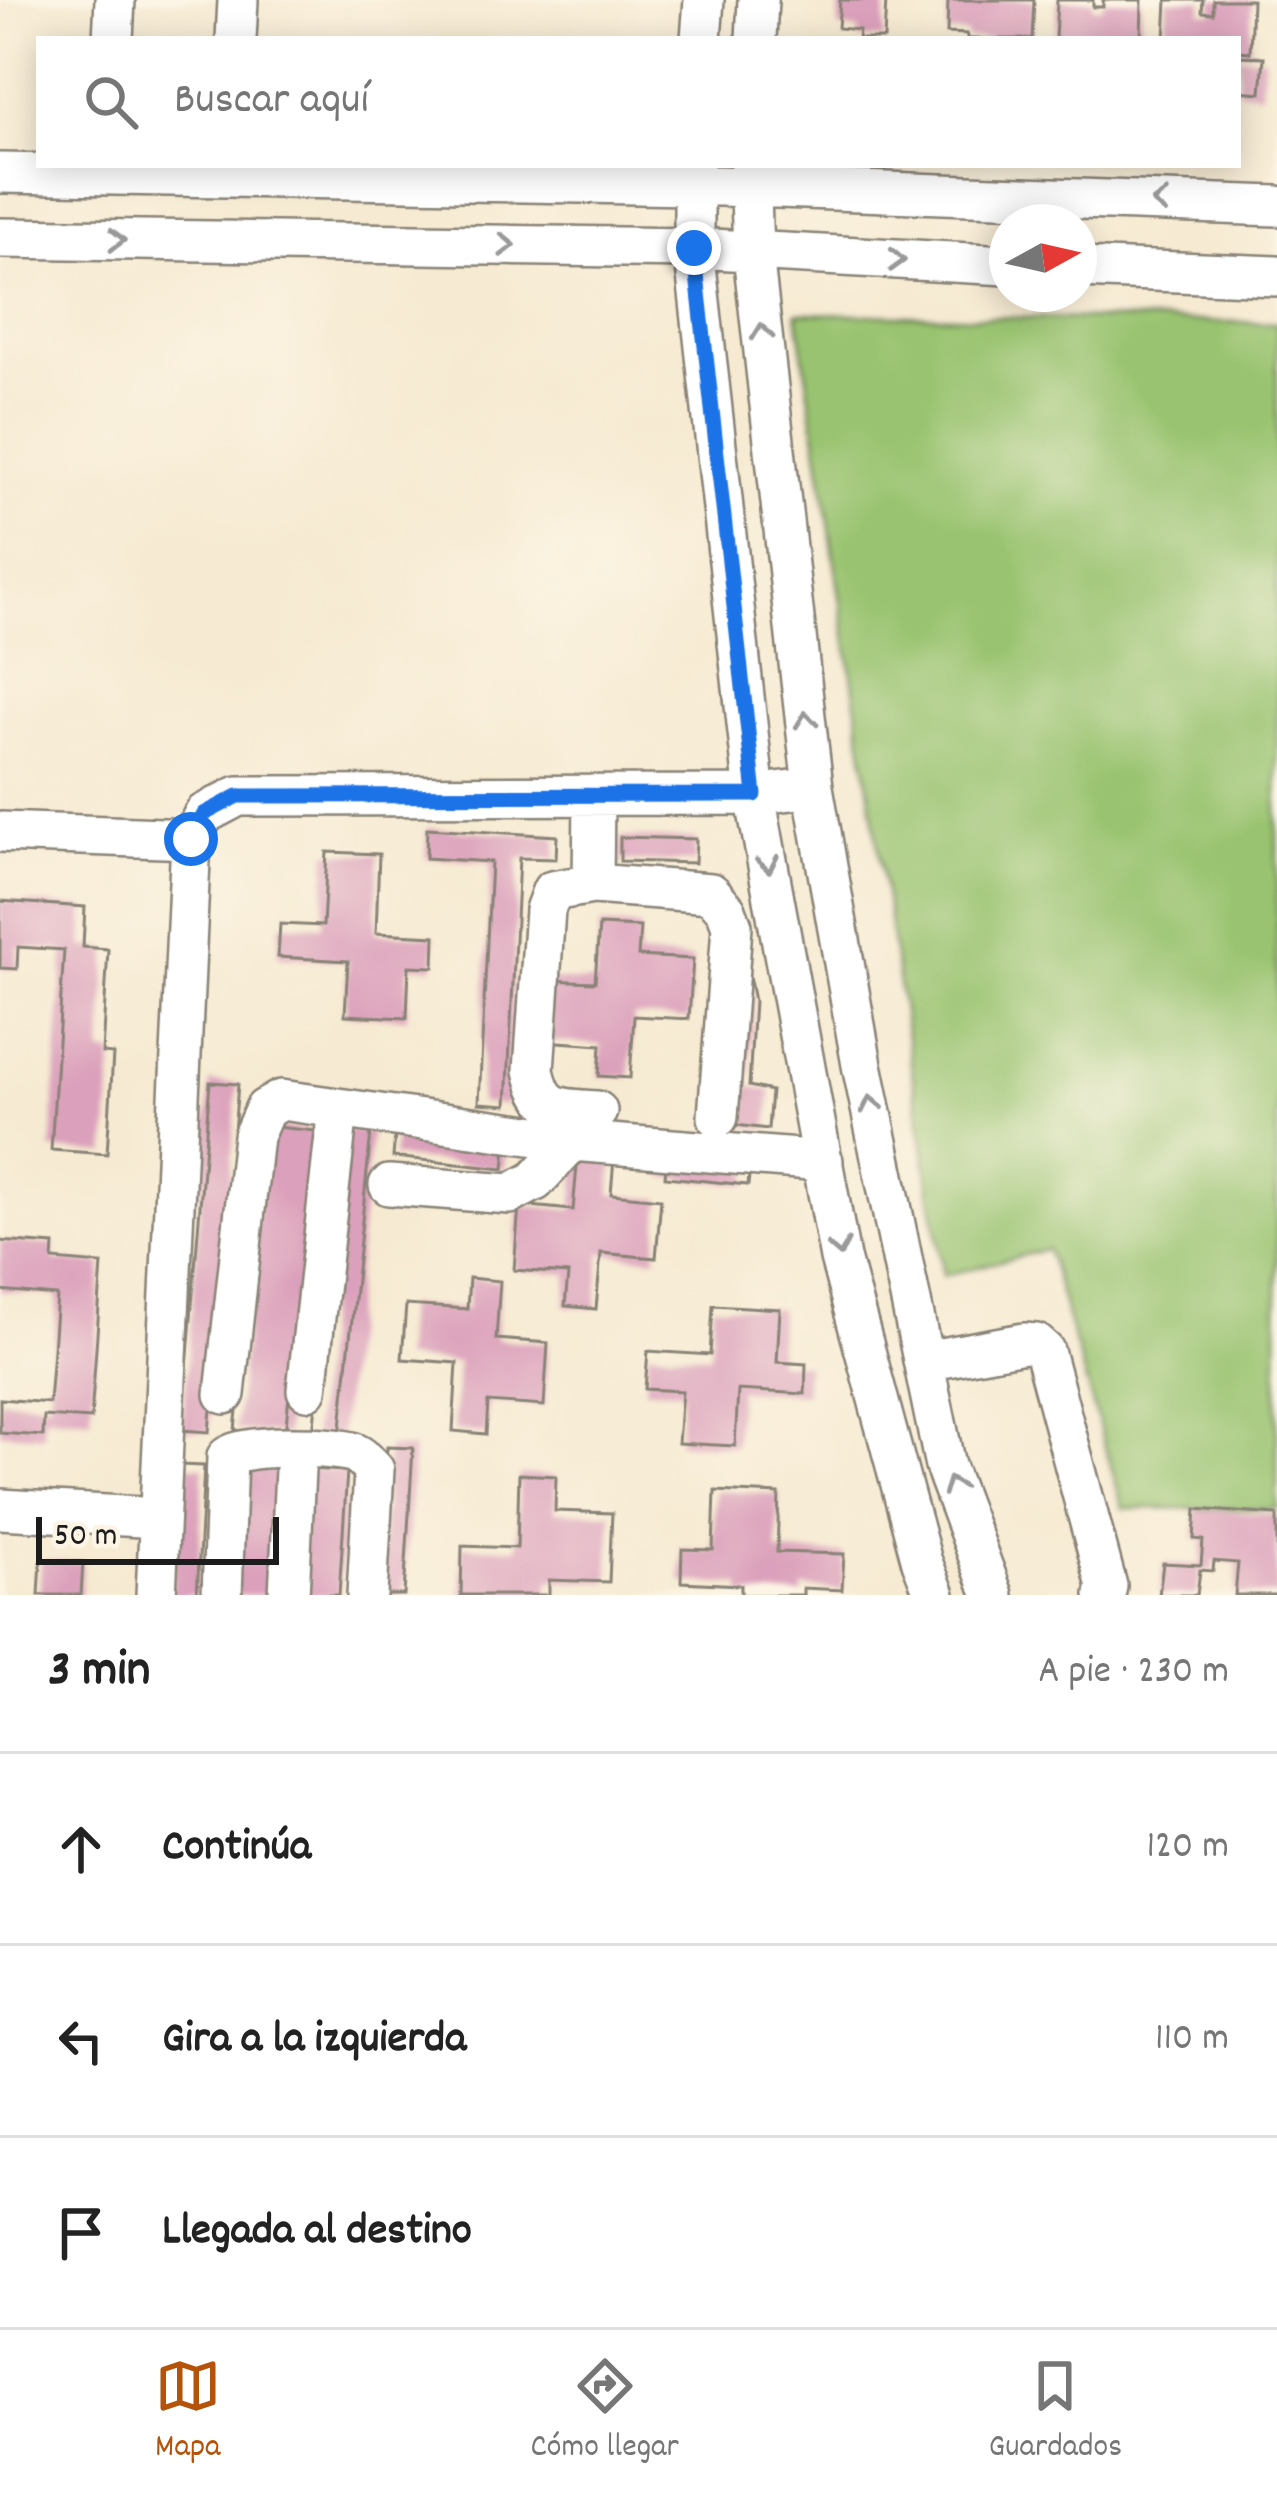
<!DOCTYPE html>
<html lang="es">
<head>
<meta charset="utf-8">
<style>
  :root { --surface:#fff; --page:#f6f6f6; --text:#222; --muted:#767676; --line:#e0e0e0; --accent:#b45309 }
  body { margin:0; font-family:Dekko,sans-serif; background:var(--page); color:var(--text) }
  .compass { position:absolute; left:989px; top:204px; width:108px; height:108px; border-radius:50%; background:var(--surface); box-shadow:0 6px 30px #0003; rotate:82deg }
  .scale { position:absolute; left:36px; bottom:30px; width:243px; box-sizing:border-box; padding-left:12px; border:6px solid #1c1c1c; border-top:0; font-size:33px; line-height:42px; white-space:nowrap; color:#1c1c1c; -webkit-text-stroke:9px #fcf5e5; paint-order:stroke }
  .stop { position:absolute; width:36px; height:36px; margin:-27px; border:9px solid #1a73e8; border-radius:50%; background:#fff }
  .stop.end { background:#1a73e8; border-color:#fff; box-shadow:0 3px 12px #0008 }
  .list { margin:0; padding:0; list-style:none }
  h2 { display:flex; justify-content:space-between; align-items:center; height:156px; margin:0; padding:0 48px; font-size:51px }
  h2 small { font-size:39px; font-weight:400; color:var(--muted) }
  .list li { display:grid; grid-template-columns:78px 1fr auto; gap:36px; align-items:center; box-sizing:border-box; height:192px; padding:0 48px; border-top:3px solid var(--line) }
  .list b { display:block; font-size:45px; white-space:nowrap }
  .list em { font-size:39px; font-style:normal; color:var(--muted) }
  .icon { flex:none; width:66px; height:66px; fill:none; stroke:currentColor; stroke-width:2; stroke-linecap:round; stroke-linejoin:round }
  .map { position:relative; flex:none; width:1277px; height:1595px; overflow:hidden }
  .search { position:absolute; background:var(--surface); box-shadow:0 6px 30px #0003; left:36px; right:36px; top:36px; height:132px; display:flex; align-items:center; gap:30px; box-sizing:border-box; padding:0 42px; border-radius:0px; color:var(--muted); font-size:45px }
  .sheet { height:732px; background:var(--surface) }
  nav { display:flex; justify-content:space-around; align-items:center; box-sizing:border-box; height:168px; border-top:3px solid var(--line); background:var(--surface); font-size:33px; color:var(--muted) }
  nav a { display:grid; justify-items:center; gap:6px }
  nav .on { color:var(--accent) }
  .map>svg:first-child { display:block }
  .green { fill:#99c36f; stroke:#5a7046; stroke-width:3 }
  .building { fill:#dba0bb }
  .lines { fill:none; stroke-linecap:round; stroke-linejoin:round }
  .minor-casing { stroke:#898377; stroke-width:44 }
  .minor { stroke:#fff; stroke-width:39 }
  .oneway { stroke:#999 }
  .route { stroke:#1a73e8; stroke-width:15 }
</style>
</head>
<body>
<div class="map">
<svg width="1277" height="1595" viewBox="0 0 1277 1595">
  <rect width="100%" height="100%" fill="#fcf5e5"/>
  <filter id="ink" filterUnits="userSpaceOnUse"><feTurbulence type="fractalNoise" baseFrequency=".00833" numOctaves="2"/><feDisplacementMap in="SourceGraphic" scale="24" xChannelSelector="R" yChannelSelector="G"/><feConvolveMatrix kernelMatrix="1 2 1 2 8 2 1 2 1" color-interpolation-filters="sRGB"/></filter>
  <filter id="wash" filterUnits="userSpaceOnUse"><feTurbulence type="fractalNoise" baseFrequency=".004" numOctaves="4" result="noise"/><feDisplacementMap in="SourceGraphic" scale="48" xChannelSelector="R" yChannelSelector="G"/><feGaussianBlur stdDeviation="2.7" result="paint"/><feColorMatrix in="noise" values="0 0 0 0 0 0 0 0 0 0 0 0 0 0 0 0 0 1.4 0 .05"/><feComposite in="paint" operator="in"/></filter>
  <g filter="url(#wash)">
    <rect width="100%" height="100%" fill="#f6ead2"/>
    <path class="green" d="M797,313l480,10v1186l-154,-1 -76,-259 -104,27z"/>
    <g id="blocks">
      <path class="building" d="M840,0h46l-2,39h-26l1,-9 -21,-2z
        M948,0h86l-2,39h-65v-5l-20,-1z
        M1057,0h36v7h10v-7h39l-1,39h-86z
        M1167,0h36l-1,12 11,1v-13h39l-2,52 -12,-1v-12h-73z
        M1238,56l26,1 -3,36 -23,-2z
        M427,828l130,8 -1,23 -37,-1 -12,247 -28,-2 12,-241 -65,-4z
        M620,837l76,2 -1,24 -75,-2z
        M327,852l52,2 -3,79 59,3 -1,31 -25,-1 -2,52 -62,-3 3,-54 -70,-4 2,-33 43,2z
        M0,901l85,6 -2,40 25,2 -6,104 11,1 -6,100 -56,-4 13,-200 -46,-3 -1,22 -17,-1z
        M599,925l41,2 -2,29 55,3 -4,60 -55,-3 -4,62 -31,-2 2,-31 -57,-4 3,-61 48,2z
        M744,950l10,51 -5,85 22,5 -3,38 -41,-5z
        M210,1082l28,2 -29,348 -27,-2z
        M266,1126l50,5 -31,304 -50,-5z
        M344,1129l27,3 -31,305 -27,-3z
        M395,1134l111,12 -2,23 -111,-12z
        M578,1155l36,3 -3,36 50,5 -5,59 -55,-5 -5,56 -31,-3 3,-32 -54,-4 5,-65 54,5z
        M667,1157l83,8 -2,20 -83,-8z
        M0,1241l54,4 -1,15 49,4 -11,155 -47,-3 -1,20 -43,-3v-34l49,4 8,-107 -57,-5z
        M469,1278l31,3 -4,58 52,4 -4,63 -56,-4 -2,32 -33,-3 4,-68 -55,-4 4,-54 61,4z
        M713,1305l67,4 -3,53 29,2 -1,30 -67,-4 -3,56 -57,-3 4,-52 -37,-2 3,-38 62,4z
        M387,1447l26,1 -9,147h-25z
        M179,1465l25,1 -7,129h-26z
        M241,1466l40,2 -8,127h-40z
        M307,1469l40,2 -8,124h-40z
        M519,1474l37,2 -1,35 57,2 -3,69 -60,-2v15h-88l1,-49 55,2z
        M715,1491l64,3 -2,58 67,2 -2,36 -39,-2v7h-62v-10l-60,-3 1,-33 31,1z
        M1196,1509l81,6v80h-42l3,-32 -24,-2 -1,10 -13,-1 -3,25h-38l4,-32 38,2 2,-25 -9,-1z
        M41,1560l42,2 -2,33h-42z"/>
    </g>
  </g>
  <g filter="url(#ink)">
    <use href="#blocks" fill-opacity="0" stroke="#898377" stroke-width="3"/>
    <g class="lines">
      <defs>
        <path id="minor" d="M113,39l2,-39
          M236,39l2,-39
          M701,39l3,-39
          M756,39l2,-39
          M694,165v83l61,547 85,463 82,304 13,33
          M750,165l3,89 60,533 49,278 83,401 48,129
          M0,173l692,12 585,21
          M0,238l694,10 313,17
          M1079,268l198,8
          M0,832l191,7 13,-25 34,-18 517,-1 58,-8
          M593,884l1,-89
          M597,1111c-38,-3 -54,1 -63,-41l11,-160 7,-19 41,-7 118,9 15,17 6,16 -14,191
          M389,1185l121,9 25,-13 37,-40
          M925,1361l99,-18 12,1 8,7 63,235 -2,9
          M307,1390l31,-281
          M225,1394l28,-258 12,-27 16,-9 291,41 251,20
          M0,1509l159,9
          M156,1595l35,-756
          M222,1595l5,-138c18,-14 102,-11 125,-5 9,3 16,11 22,18l-7,125
          M289,1595l7,-146"/>
      </defs>
      <use href="#minor" class="minor-casing"/>
      <use href="#minor" class="minor"/>
    </g>
    <defs><path id="oneway-chevron" d="M-2-3.5L2.5 0L-2 3.5" fill="none" stroke-width="1.6" stroke-linecap="round" stroke-linejoin="round" transform="scale(3)"/></defs>
    <g class="oneway">
      <use href="#oneway-chevron" transform="translate(1160 202) rotate(-178)"/>
      <use href="#oneway-chevron" transform="translate(117 240) rotate(1)"/>
      <use href="#oneway-chevron" transform="translate(507 245) rotate(1)"/>
      <use href="#oneway-chevron" transform="translate(897 260) rotate(2)"/>
      <use href="#oneway-chevron" transform="translate(762 332) rotate(-96)"/>
      <use href="#oneway-chevron" transform="translate(806 720) rotate(-96)"/>
      <use href="#oneway-chevron" transform="translate(768 864) rotate(80)"/>
      <use href="#oneway-chevron" transform="translate(871 1104) rotate(-102)"/>
      <use href="#oneway-chevron" transform="translate(839 1248) rotate(79)"/>
      <use href="#oneway-chevron" transform="translate(952 1485) rotate(-111)"/>
    </g>
  </g>
  <g class="lines" filter="url(#ink)">
    <path class="route" d="M191,839l13,-25 34,-18 517,-1 -61,-547"/>
  </g>
</svg>
<svg class="compass" viewBox="-18 -18 36 36"><path d="M0-13l5 13h-10z" fill="#e53935"/><path d="M0 13l5-13h-10z" fill="#767676"/></svg>
<div class="scale">50 m</div>
<div class="stop" style="left:191px;top:839px"></div>
<div class="stop end" style="left:694px;top:248px"></div>
<div class="search"><svg class="icon" aria-label="search" viewBox="0 0 24 24"><circle cx="10" cy="10" r="6"/><path d="M15 15l6 6"/></svg>Buscar aquí</div>
</div>
<section class="sheet">
<h2>3 min<small>A pie · 230 m</small></h2>
<ul class="list">
<li><svg class="icon" aria-label="ahead" viewBox="0 0 24 24"><path d="M12 20V5M6 11l6-6 6 6"/></svg><div><b>Continúa</b></div><em>120 m</em></li>
<li><svg class="icon" aria-label="left" viewBox="0 0 24 24"><path d="M17 20v-9H6M10 6l-5 5 5 5"/></svg><div><b>Gira a la izquierda</b></div><em>110 m</em></li>
<li><svg class="icon" aria-label="arrive" viewBox="0 0 24 24"><path d="M6 21V4h12l-3 4 3 4H6"/></svg><div><b>Llegada al destino</b></div></li>
</ul>
</section>
<nav>
<a class="on"><svg class="icon" aria-label="map" viewBox="0 0 24 24"><path d="M3 6l6-2 6 2 6-2v14l-6 2-6-2-6 2zM9 4v14M15 6v14"/></svg>Mapa</a>
<a><svg class="icon" aria-label="directions" viewBox="0 0 24 24"><path d="M12 3l9 9-9 9-9-9zM9 14v-3h6M13 9l2 2-2 2"/></svg>Cómo llegar</a>
<a><svg class="icon" aria-label="saved" viewBox="0 0 24 24"><path d="M7 4h10v16l-5-4-5 4z"/></svg>Guardados</a>
</nav>
</body>
</html>
